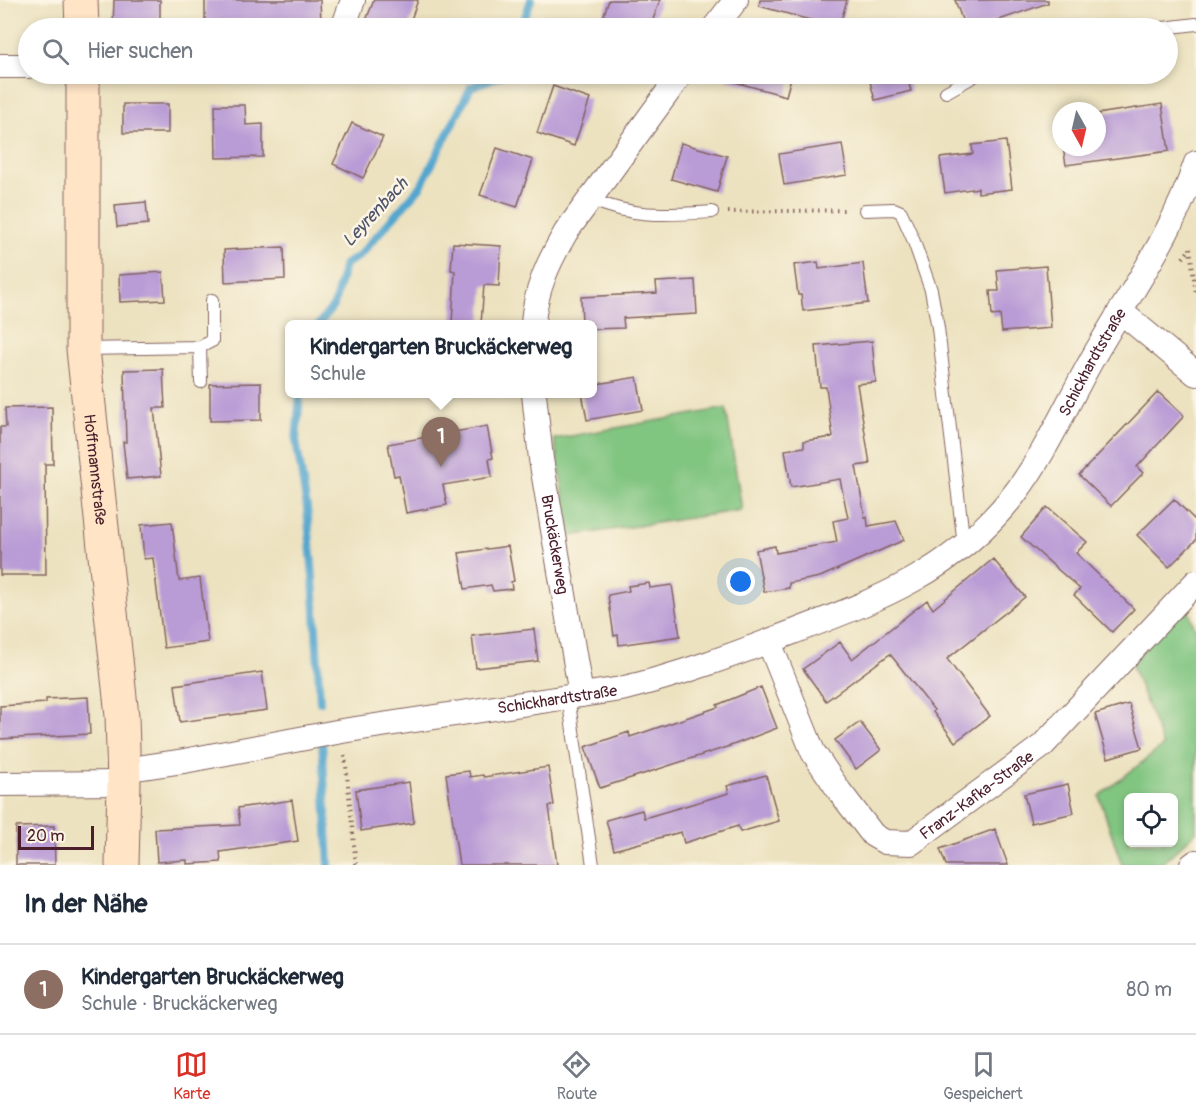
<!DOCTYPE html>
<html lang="de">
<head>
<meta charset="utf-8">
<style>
  :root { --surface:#fff; --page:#f6f6f7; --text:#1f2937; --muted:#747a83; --line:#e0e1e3; --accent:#d93025 }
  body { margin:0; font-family:Pangolin,sans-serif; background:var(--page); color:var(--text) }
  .controls { position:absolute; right:18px; bottom:18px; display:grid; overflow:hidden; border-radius:9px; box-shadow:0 3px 9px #0003 }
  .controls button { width:54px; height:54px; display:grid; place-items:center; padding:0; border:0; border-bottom:2px solid var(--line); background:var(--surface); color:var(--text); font:30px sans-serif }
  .compass { position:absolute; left:1052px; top:102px; width:54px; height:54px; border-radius:50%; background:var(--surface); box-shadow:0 3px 9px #0003; rotate:172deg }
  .scale { position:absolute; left:18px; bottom:15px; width:76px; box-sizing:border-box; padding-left:6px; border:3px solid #4a1f2b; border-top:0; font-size:16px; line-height:21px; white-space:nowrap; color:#4a1f2b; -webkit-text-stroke:4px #fcf5e5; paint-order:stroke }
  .you { position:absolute; left:741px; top:582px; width:21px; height:21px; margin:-15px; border:4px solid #fff; border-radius:50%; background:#1a73e8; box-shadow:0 0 0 9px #1a73e833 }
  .badge { display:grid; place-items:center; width:39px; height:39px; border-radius:50%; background:var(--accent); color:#fff; font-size:20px; font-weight:700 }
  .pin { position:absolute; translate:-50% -50px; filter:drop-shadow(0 2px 3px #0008) }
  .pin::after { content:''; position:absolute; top:32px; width:21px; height:18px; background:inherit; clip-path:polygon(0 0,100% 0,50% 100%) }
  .popup { position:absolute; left:285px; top:320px; width:312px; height:78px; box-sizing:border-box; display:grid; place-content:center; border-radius:9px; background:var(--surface); filter:drop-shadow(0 2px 4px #0005); font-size:20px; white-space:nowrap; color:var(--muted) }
  .popup b { font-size:22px; color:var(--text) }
  .popup::after { content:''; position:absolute; left:50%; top:100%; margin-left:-12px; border:12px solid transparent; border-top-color:var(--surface) }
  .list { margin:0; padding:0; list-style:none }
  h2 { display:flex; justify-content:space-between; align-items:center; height:78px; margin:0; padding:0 24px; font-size:26px }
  h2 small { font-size:20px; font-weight:400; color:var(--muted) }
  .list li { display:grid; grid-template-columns:39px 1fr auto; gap:18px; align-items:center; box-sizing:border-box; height:90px; padding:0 24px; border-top:2px solid var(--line) }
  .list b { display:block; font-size:22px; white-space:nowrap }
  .list p { margin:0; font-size:20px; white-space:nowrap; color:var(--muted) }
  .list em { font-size:20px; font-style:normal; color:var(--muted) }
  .icon { flex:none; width:33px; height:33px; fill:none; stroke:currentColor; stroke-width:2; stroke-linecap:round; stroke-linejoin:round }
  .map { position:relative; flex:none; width:1196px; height:865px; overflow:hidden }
  .search { position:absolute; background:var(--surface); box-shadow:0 3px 9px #0003; left:18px; right:18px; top:18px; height:66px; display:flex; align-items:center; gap:15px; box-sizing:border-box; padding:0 21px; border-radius:33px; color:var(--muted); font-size:22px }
  .sheet { height:168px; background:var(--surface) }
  nav { display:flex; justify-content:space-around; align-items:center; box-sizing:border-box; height:84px; border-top:2px solid var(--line); background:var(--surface); font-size:16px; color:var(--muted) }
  nav a { display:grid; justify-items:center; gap:3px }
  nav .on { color:var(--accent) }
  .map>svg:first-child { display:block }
  .green { fill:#80c580; stroke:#657256; stroke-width:1.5; fill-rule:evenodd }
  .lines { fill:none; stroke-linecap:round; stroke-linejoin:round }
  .stream { stroke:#53a6ce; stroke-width:8 }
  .building { fill:#b99bd6 }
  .lane-casing { stroke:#83635f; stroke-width:14 }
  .street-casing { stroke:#83635f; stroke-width:26 }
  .secondary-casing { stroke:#83635f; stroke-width:35 }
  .path { stroke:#83635f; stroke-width:4; stroke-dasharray:1.5 4.5; stroke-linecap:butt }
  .lane { stroke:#fff; stroke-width:12 }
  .street { stroke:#fff; stroke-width:24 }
  .secondary { stroke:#ffe4c6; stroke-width:33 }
  .labels { text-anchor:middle; stroke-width:5; stroke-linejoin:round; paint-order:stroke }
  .street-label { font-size:16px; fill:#4a1f2b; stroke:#fcf5e5 }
  .water-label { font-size:18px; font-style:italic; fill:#4e556c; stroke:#fcf5e5 }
</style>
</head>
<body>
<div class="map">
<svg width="1196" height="865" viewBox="0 0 1196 865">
  <rect width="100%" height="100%" fill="#fcf5e5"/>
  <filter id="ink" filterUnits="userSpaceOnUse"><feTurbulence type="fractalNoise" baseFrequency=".0167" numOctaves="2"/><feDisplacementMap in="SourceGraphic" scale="12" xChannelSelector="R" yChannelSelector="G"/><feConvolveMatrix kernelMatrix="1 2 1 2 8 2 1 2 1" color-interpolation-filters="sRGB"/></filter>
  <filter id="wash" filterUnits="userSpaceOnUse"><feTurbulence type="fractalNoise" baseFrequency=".008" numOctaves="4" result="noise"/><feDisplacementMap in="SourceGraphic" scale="24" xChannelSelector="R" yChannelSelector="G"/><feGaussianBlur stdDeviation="1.35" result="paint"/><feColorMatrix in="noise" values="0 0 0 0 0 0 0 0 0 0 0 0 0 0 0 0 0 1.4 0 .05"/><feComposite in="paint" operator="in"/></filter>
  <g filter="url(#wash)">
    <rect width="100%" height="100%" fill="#ece2c0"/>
    <path class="green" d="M726,408l16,102 -171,26 -17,-97z
      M1186,604l10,27v201l-36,33h-38l-23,-69 64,-50 -32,-83zM1128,798h46v44h-46z"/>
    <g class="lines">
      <path class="stream" d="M521,28l10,-28
        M319,324l15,-19 11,-41 13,-7 63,-71 50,-99 34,-13
        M300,394l-4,46 11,68 6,69 7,125
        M322,741l7,124"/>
    </g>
    <g id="blocks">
      <path class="building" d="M114,0h46v27h-47z
        M205,0h115l1,22 -116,3z
        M374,0h44l-10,28h-45z
        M609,0h51l-10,28h-51z
        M760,0h87l-8,28 -80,-22z
        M955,0h93v3l-72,25h-11z
        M728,74h64l-6,22 -59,-16z
        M868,74h38l5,17 -36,9z
        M553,86l37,13 -16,47 -37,-13z
        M123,104h45v29h-45z
        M1162,104l7,47 -103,14 -3,-18h34v-33z
        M215,105h30l1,20 17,-1v33l-47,1z
        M352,123l31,14 -20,41 -30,-14z
        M1006,141l6,48 -34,4v-5l-33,5 -5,-35 33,-4 -1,-9z
        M681,143l46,13 -10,36 -46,-13z
        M842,144l5,31 -63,10 -5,-31z
        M497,148l36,12 -16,47 -37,-12z
        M146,202l2,22 -31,3 -2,-22z
        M453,243l48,3 -2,40 -15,-1 -3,39h-29l3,-53 -4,-1z
        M284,247l1,32 -60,3 -1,-32z
        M818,262l1,7 44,-6 5,40 -65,8 -2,-16h-3l-4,-30z
        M1046,266l5,62 -49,4 -2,-17 -8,1 -2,-25h9l-2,-21z
        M163,272l2,28 -45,2 -1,-27z
        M695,280l2,34 -74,4 1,10 -32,1v-5h-10l-1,-27 76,-4 -1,-11z
        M872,341l4,41 -19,2 13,80 -14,2 9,52 2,-1 1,9 28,-5 8,19 -84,37 -31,6v5l-25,4 -8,-42 19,-4 1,7 61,-11 -4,-21 15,-3 -8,-39 -49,8 -6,-37 19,-3v-6l29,-4 -7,-50h-6l-4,-41z
        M163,369l2,39h-11l7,68 -34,3 -4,-37h3l-2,-72z
        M637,377l6,33 -56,10 -5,-27h10v-8z
        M261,383v37l-51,1v-37z
        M1158,392l26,24 -47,51 6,6 -32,33 -32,-31z
        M52,407l1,57h-8l1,111h-46v-148h6l-1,-19z
        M487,426l6,32 -4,1 3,18 -49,8 4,20 -41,8 -7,-38 -5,1 -6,-32z
        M1174,499l22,22v19l-27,27 -32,-32z
        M1047,507l40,35 -11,11 58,56 -22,23 -38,-37 6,-6 -59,-52z
        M172,522l7,59 21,-3 8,64 -44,6 -11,-90 -9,1 -3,-34z
        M508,546l6,35 -3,1 1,7 -19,2 -2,-6 -26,4 -6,-36z
        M993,559l32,38 -78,62 43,57 -35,26 -22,-30 1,-2 -44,-56 -64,47 -23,-32 37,-27 12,17 75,-59 6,9z
        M649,583l1,5 22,-3 8,51 -61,9 -1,-10 -4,1 -6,-41 21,-4 -1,-5z
        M534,629l4,32 -62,7 -4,-32z
        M262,672l5,38 -87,12 -5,-37z
        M761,687l16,41 -44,17 -133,43 -15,-41 44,-15 1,5 88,-30 -1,-2z
        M88,697l2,37 -90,5v-33l46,-3v-4z
        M1129,704l13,44 -34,10 -13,-44z
        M860,722l21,28 -25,19 -21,-29z
        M548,767l6,38 -5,1 8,59h-98l-13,-91 23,-3 1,6 13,-2 1,2z
        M766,775l13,46 -39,11 -2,-6 -54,17 -3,-11 -67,18 -8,-30 36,-10 2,8 85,-25 -2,-7z
        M409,782l5,41 -53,8 -5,-41z
        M1068,784l6,29 -43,10 -7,-29z
        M292,800l6,41 -78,11 1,10 -34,2v-4l-30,2 -2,-33 85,-4 -2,-17z
        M54,826l1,39h-39v-38z
        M995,829l13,36h-62l-6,-16z"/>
    </g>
  </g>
  <g filter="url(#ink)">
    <use href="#blocks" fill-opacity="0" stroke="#83635f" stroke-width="1.5"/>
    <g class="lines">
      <defs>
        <path id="lane" d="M1163,28l33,-4
          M946,92l32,-18
          M590,199c44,19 75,16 122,13
          M865,210l29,-1 7,3 12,27 18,51 7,38 26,217
          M200,347l1,35
          M85,349l115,-2 12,-6v-41
          M568,697l25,168"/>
        <g id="street">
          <path d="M343,28l10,-28"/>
          <path d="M714,28l22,-28"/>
          <path d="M0,66h28"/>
          <path d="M1120,311l76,63"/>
          <path d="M533,324c2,-34 16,-63 33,-92l115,-158"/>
          <path id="s1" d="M534,394l7,65 40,236"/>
          <path id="s2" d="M769,642l44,110 27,40 33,43 12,7 26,1 131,-97 154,-164"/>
          <path id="s3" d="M123,770l61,-9 158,-30 279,-42c59,-14 115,-35 172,-57 87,-33 159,-60 220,-136 35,-45 57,-100 86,-149 35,-60 76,-118 97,-184"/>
          <path d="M0,784l124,-1"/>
          <path d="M1192,865l4,-3"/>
        </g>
        <g id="secondary">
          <path d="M81,0l1,28"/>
          <path id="s4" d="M83,74v275l39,367 2,67 -2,82"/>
        </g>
      </defs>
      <use href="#lane" class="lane-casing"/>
      <use href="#street" class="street-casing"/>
      <use href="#secondary" class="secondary-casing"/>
      <path class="path" d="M728,212l119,-2
        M1190,248l6,46
        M1183,258l7,-9
        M345,755l11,110"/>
      <use href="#lane" class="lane"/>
      <use href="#street" class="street"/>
      <use href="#secondary" class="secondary"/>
    </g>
  </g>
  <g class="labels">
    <g class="street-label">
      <text dy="6" stroke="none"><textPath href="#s3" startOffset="1104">Schickhardtstraße</textPath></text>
      <text dy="6" stroke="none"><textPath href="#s4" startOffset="396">Hoffmannstraße</textPath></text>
      <text dy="6" stroke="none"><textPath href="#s1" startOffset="152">Bruckäckerweg</textPath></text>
      <text dy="6" stroke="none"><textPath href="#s3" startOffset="440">Schickhardtstraße</textPath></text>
      <text dy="6" stroke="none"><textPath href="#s2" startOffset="342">Franz-Kafka-Straße</textPath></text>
    </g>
    <g class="water-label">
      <text transform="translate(375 212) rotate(-47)" y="6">Leyrenbach</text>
    </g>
  </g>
</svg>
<div class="controls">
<button><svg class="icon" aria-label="locate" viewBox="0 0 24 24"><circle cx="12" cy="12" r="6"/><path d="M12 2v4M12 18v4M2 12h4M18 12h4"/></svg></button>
</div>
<svg class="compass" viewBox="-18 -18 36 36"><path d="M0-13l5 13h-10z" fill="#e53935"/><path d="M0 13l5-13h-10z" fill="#747a83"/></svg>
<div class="scale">20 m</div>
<div class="you"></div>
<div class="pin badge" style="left:441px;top:467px;background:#8d6e63">1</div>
<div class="popup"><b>Kindergarten Bruckäckerweg</b>Schule</div>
<div class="search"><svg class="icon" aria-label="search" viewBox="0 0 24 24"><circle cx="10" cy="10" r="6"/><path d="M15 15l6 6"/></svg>Hier suchen</div>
</div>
<section class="sheet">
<h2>In der Nähe<small></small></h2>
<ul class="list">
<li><span class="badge" style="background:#8d6e63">1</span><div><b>Kindergarten Bruckäckerweg</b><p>Schule · Bruckäckerweg</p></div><em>80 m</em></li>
</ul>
</section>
<nav>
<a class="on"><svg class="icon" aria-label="map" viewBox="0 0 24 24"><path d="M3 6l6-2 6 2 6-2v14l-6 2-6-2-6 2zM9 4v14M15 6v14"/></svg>Karte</a>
<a><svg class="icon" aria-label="directions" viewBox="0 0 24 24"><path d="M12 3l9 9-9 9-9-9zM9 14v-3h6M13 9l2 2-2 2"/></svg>Route</a>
<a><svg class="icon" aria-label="saved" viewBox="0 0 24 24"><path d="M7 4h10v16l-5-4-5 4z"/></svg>Gespeichert</a>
</nav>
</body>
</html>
